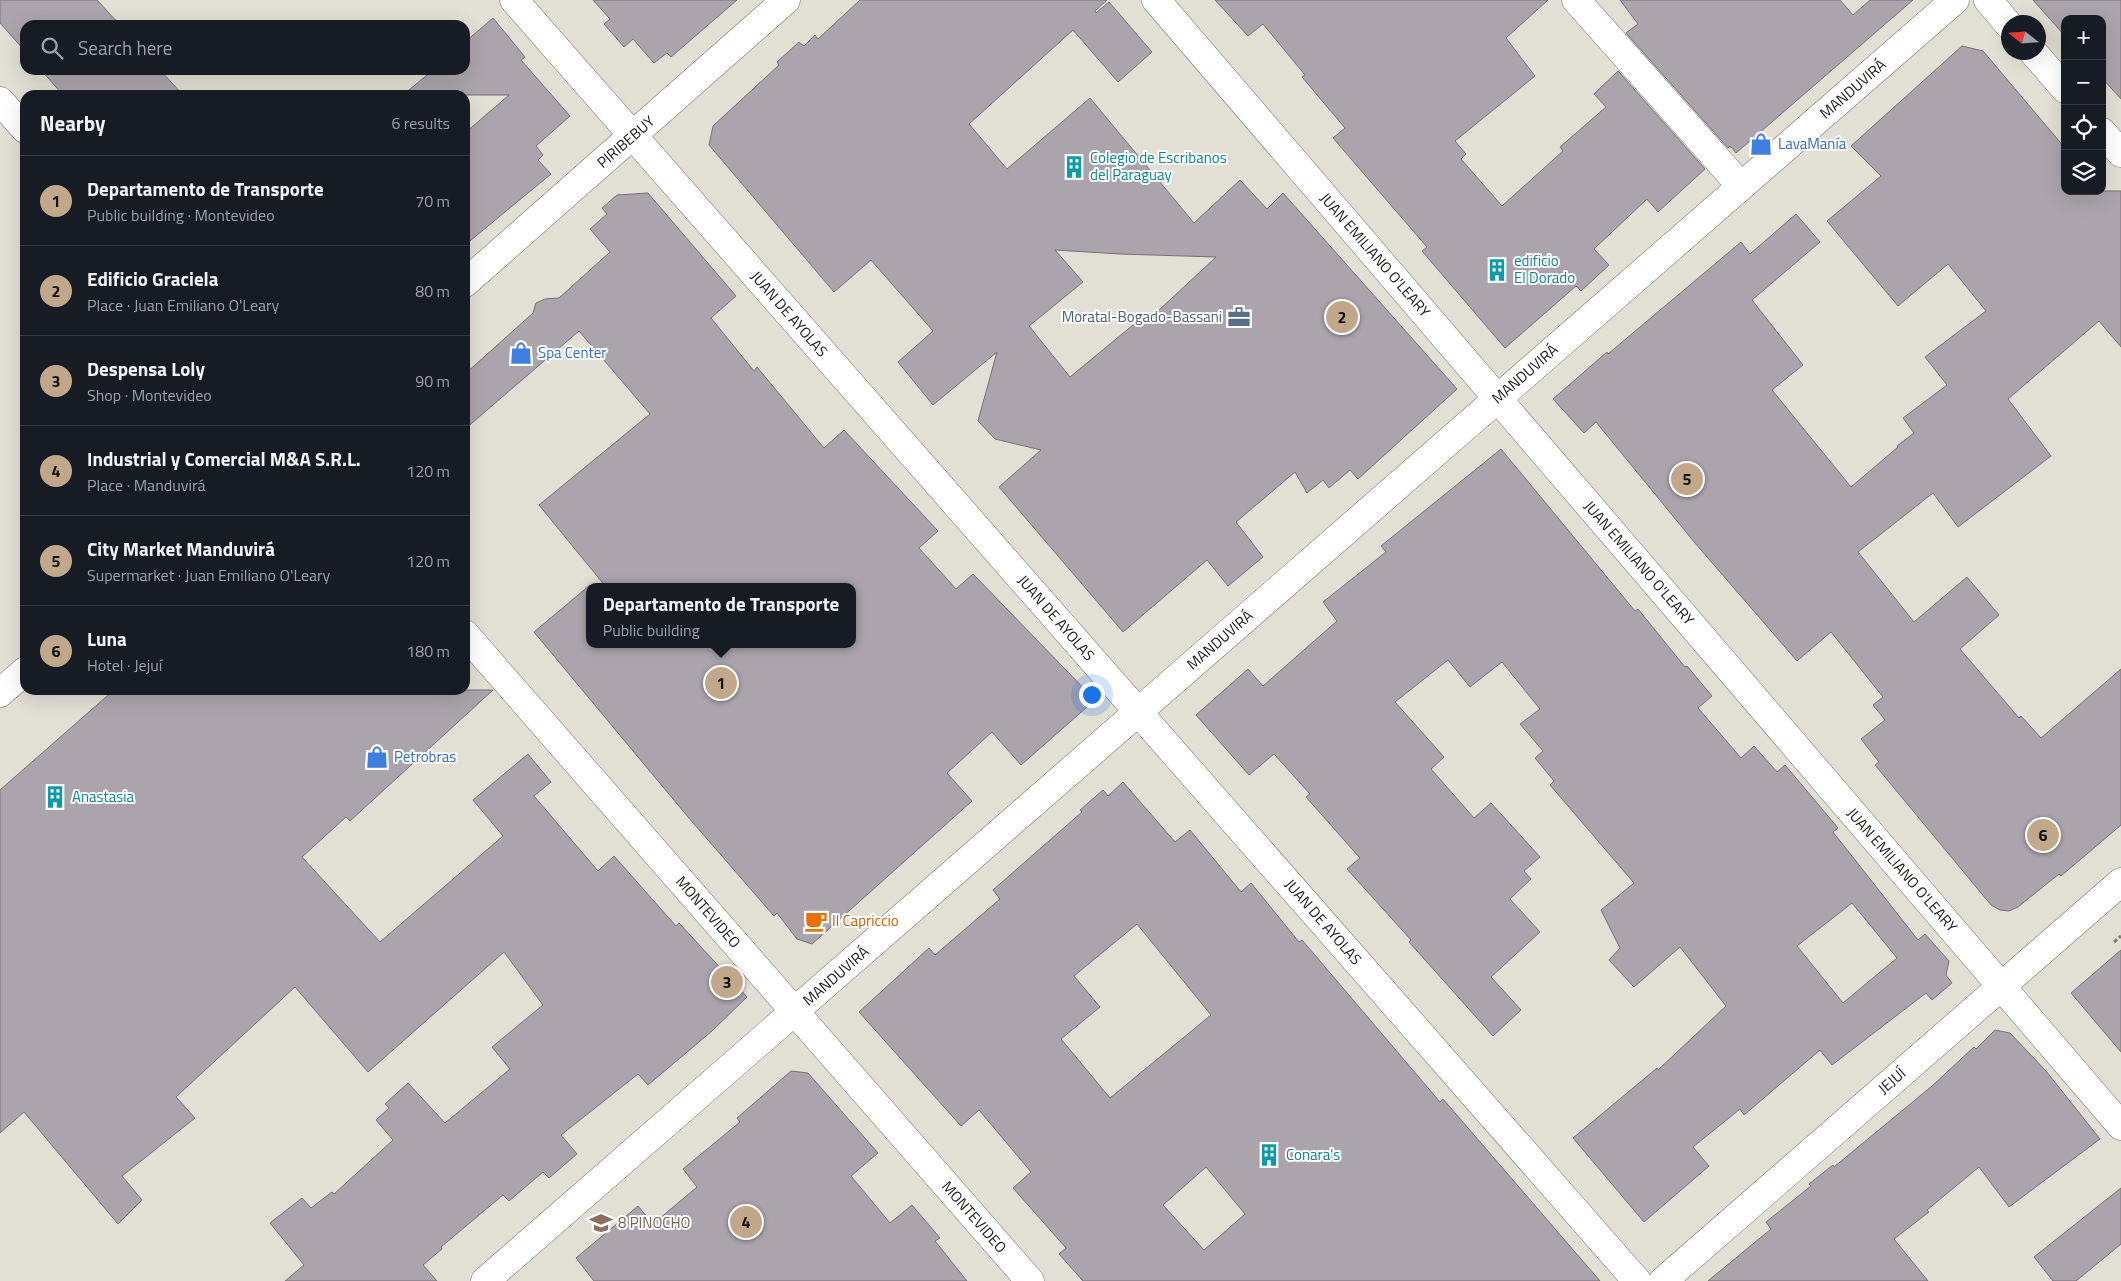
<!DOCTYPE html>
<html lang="en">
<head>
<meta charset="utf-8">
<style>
  :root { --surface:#171b24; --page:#242831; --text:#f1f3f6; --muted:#9ea1a6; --line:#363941; --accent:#c2a88a }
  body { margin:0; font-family:"Titillium Web",sans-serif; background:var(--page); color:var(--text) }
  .controls { position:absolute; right:15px; top:15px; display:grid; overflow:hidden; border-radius:10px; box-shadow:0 5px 20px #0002 }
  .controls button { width:45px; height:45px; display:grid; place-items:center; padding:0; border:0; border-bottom:1px solid var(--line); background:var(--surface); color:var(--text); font:25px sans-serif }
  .compass { position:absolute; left:2001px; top:15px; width:45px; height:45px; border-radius:50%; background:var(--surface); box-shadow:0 5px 20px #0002; rotate:287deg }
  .you { position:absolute; left:1091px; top:694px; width:18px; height:18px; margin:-12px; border:4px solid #fff; border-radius:50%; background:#1a73e8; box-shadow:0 0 0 8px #1a73e833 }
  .badge { display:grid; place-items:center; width:32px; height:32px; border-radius:50%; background:var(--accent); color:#111; font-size:16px; font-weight:700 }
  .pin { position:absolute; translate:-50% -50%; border:2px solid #fff; box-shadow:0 1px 5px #0006 }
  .popup { position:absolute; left:586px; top:583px; width:270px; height:65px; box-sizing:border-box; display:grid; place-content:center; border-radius:10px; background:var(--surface); filter:drop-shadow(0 1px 4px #0005); font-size:16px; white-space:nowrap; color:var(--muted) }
  .popup b { font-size:19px; color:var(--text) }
  .popup::after { content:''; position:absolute; left:50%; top:100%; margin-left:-10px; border:10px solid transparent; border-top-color:var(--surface) }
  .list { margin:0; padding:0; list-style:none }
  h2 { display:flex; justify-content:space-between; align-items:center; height:65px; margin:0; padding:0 20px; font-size:21px }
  h2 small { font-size:16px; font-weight:400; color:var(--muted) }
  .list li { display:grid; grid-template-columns:32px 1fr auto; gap:15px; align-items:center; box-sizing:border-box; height:90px; padding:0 20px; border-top:1px solid var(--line) }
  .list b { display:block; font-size:19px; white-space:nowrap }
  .list p { margin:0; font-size:16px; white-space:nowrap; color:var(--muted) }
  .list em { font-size:16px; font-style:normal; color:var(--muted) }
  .icon { flex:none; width:28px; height:28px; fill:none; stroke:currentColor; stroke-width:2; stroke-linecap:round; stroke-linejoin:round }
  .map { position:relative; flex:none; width:2121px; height:1281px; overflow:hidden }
  .search { position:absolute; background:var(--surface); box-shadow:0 5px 20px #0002; left:20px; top:20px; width:450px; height:55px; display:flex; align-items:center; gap:12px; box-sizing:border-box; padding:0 18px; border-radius:15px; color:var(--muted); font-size:19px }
  .panel { position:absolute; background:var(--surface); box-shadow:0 5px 20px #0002; left:20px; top:90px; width:450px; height:605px; border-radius:15px }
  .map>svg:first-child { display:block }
  .building { fill:#aba4ac; stroke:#767078; fill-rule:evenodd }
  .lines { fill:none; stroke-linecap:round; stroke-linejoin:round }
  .street-casing { stroke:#747268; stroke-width:29 }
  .primary-casing { stroke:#747268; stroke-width:29 }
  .path { stroke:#817f78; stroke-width:3; stroke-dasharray:4 2.5; stroke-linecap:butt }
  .street { stroke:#fff; stroke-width:28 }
  .primary { stroke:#fff; stroke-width:28 }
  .labels { text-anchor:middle; stroke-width:4; stroke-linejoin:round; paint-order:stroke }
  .street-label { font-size:15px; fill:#171613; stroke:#fff }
  .shop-label { font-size:15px; fill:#366cbe; stroke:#fff; text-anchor:start }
  .culture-label { font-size:15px; fill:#0d838f; stroke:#fff; text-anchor:start }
  .service-label { font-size:15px; fill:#4e5e75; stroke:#fff; text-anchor:end }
  .food-label { font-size:15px; fill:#c56008; stroke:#fff; text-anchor:start }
  .education-label { font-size:15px; fill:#785e54; stroke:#fff; text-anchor:start }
</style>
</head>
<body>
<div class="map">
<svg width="2121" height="1281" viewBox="0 0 2121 1281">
  <rect width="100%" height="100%" fill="#e2dfd4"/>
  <path class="building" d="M0,0h97l23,25h-95v26l-25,-28z
    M593,0h144l-66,57 -4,-4 -13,10 -21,-24 -9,8 -20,-23 6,-5z
    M860,0h247l-12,11 1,2 13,-11 43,50 -34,30 -45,-52 -104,94 38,45 83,-71 104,125 46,-43 27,29 16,-16 174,196 -99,90 -8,-9 -21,18 -6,-8 -16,13 -12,-21 -59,50 27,35 -35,29 -21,-26 -84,72 -124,-145 42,-37 -46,-11 -17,-18 19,-69 -64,53 -35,-43 35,-31 -62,-71 -37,32 -125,-147 4,-19 66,-61 -2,-3 22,-20 5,4 11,-11 3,4zM1055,250l65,4 96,3 -73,68 -4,-5 -69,57 -41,-51 54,-44z
    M1215,0h333l-42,38 29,38 -80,65 11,13 -5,5 41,47 61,-55 -3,-4 46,-40 -12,-13 24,-23 87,98 -47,43 -11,-13 -53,50 15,16 -28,26 -5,-5 -71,62 -83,-97 5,-4 -94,-109 12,-10 -43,-51 3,-2 -42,-51 -15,12z
    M1620,0h220l13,15 17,-15h43l-177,153 -6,-7 -2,2 -102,-115 12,-9z
    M2033,0h88v99l-19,-21v-59h-37v17z
    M493,18l32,39 -4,3 49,56 -34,30 7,9 -5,5 13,14 -86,71v-112l44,-38h-106l30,-25h32v-28z
    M1962,46l21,5 82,97v43h56v156l-22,-26 -91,78 43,57 -93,71 -25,-34 -75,59 56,70 53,-45 32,38 -39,34 59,69 2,-2 20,22 80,-69v156l-60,51 -2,-2 -41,33 -9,4 -9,-1 -9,-5 -116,-140 4,-3 -18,-23 24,-19 -12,-15 10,-8 -52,-65 -34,29 -102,-118 -99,-121 -12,11 -31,-34 54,-47 1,2 133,-112 9,12 46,-40 24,28 -68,58 51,65 -31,25 79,97 47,-40 -1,-1 17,-13 -11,-15 44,-33 -22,-28 61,-46 -38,-47 -50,42 -71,-85 54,-45 -30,-30z
    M160,70l23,25h-120l-22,-25z
    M648,193l88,103 -25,22 43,53 3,-4 67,81 20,-18 94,101 -19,17 37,41 17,-15 122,126 -74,65 -29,-33 -45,41 25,28 -160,143 -15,-5 -20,-26 -3,3 -86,-99 -154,-185 56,-47v59h262v-57h-246l-67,-82 111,-91 -71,-83 -114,98v-55l68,-61 3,-10 9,-4 14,-1 51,-46 -20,-23 17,-15 -5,-6 15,-13z
    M1501,449l134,162 3,-2 47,58 2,-1 25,30 -14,12 43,50 13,-12 23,26 8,-7 53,63 -5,4 85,108 7,-6 24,27 -3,14 6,8 -20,17 -6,-7 -94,72 -12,-15 -76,65 -4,-6 -47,38 16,19 -65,56 -71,-84 84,-70 1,2 68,-64 -46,-59 -46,40 -25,-27 11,-12 -19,-38 33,-27 -84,-98 4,-4 -19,-23 8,-7 -23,-27 20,-15 -38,-47 -32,25 -22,-27 -53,42 49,55 -13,12 43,49 17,-15 49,54 -16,14 7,8 -21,20 30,33 -49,45 30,33 -28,26 -84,-94 2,-2 -64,-71 13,-11 -54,-61 4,-3 -36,-40 -25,21 -53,-60 52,-46 15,17 50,-44 24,-21 -14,-19 63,-50 -5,-6zM1852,903l45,55 -54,45 -46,-57z
    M114,690h379l-143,131 -4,-4 -44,40 78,85 123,-106 -30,-36 55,-46 23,28 -17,14 64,75 16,-15 62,70 3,-3 68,74 -35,34 -64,54 -10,-11 -77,61 16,19 -28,24 -6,-6 -34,29 -6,-6 -62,52 1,2 -19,16 14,16h-152l19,-16 -34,-42 32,-25 9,10 21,-16 2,2 59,-54 -17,-20 13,-12 -4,-4 23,-21 37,40 65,-54 -18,-22 51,-42 -39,-53 -136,120 -73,-85 -119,110 19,21 -73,58 20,24 -24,24 -94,-112 -24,21v-343z
    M1123,782l52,60 15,-12 51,62 10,-9 48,59 3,-2 138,162 3,-3 157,182h-517l-24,-27 7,-6 -53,-60 18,-16 -52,-62 -18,16 -102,-114 70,-64 6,7 65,-56 -7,-9 89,-78 -2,-2 23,-20 5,6zM1137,924l74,91 -101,83 -49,-59 39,-32 -26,-31zM1206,1167l39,47 -41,36 -41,-45z
    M2121,950v102l-50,-59z
    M1995,1030l15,3 36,38 54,68 -91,68 -30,-40 -52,43 2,2 -35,27 34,42h-220l63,-52 -5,-7 45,-36 -2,-2 24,-19 1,2 98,-81 42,-39 2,2z
    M791,1071l17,2 70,80 -27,23 39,47 22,-18 28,33 -5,3 32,40h-373l-18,-23 62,-52 15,18 44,-37 -14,-18 57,-47 -3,-4z
    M2121,1188v56l-45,37h-23l-19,-24z"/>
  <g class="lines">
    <defs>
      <path id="street" d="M514,0l1123,1281
        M1156,0l965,1126
        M1576,0l165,186
        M1988,0l20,24
        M2033,52l32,37
        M2102,132l19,21
        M465,283l321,-283
        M0,693l25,-22
        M485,1281l1470,-1281
        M1663,1281l458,-399"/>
      <path id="primary" d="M0,101l25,28
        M465,634l565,647"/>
    </defs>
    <use href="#street" class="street-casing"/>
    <use href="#primary" class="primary-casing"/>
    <path class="path" d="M2114,942l7,-6"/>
    <use href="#street" class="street"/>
    <use href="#primary" class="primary"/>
  </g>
  <defs>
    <symbol id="shop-bare" viewBox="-9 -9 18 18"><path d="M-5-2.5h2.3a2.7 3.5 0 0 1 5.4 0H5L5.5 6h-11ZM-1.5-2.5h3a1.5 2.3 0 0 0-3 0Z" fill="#3f7fe0" stroke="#fff" stroke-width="2.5" paint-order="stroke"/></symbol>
    <symbol id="building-bare" viewBox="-9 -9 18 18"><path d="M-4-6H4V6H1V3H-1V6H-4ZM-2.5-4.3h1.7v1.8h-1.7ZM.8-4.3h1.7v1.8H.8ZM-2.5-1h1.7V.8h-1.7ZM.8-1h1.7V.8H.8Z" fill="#0f9aa8" stroke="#fff" stroke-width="2.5" paint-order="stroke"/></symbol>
    <symbol id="office-bare" viewBox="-9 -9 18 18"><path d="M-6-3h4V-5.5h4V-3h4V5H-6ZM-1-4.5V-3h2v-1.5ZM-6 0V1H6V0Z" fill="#5c6f8a" stroke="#fff" stroke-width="2.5" paint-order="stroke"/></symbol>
    <symbol id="cafe-bare" viewBox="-9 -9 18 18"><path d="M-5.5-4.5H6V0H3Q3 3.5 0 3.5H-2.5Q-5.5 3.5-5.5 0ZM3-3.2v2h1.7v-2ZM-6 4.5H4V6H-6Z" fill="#e8710a" stroke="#fff" stroke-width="2.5" paint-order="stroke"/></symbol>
    <symbol id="school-bare" viewBox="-9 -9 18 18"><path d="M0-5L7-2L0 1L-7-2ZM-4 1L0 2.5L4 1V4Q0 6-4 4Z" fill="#8d6e63" stroke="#fff" stroke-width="2.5" paint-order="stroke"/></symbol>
  </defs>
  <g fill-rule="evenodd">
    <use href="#shop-bare" x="1745" y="128" width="32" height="32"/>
    <use href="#building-bare" x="1058" y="151" width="32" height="32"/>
    <use href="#building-bare" x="1481" y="254" width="32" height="32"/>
    <use href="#office-bare" x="1223" y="301" width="32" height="32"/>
    <use href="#shop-bare" x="505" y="337" width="32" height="32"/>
    <use href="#shop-bare" x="361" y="741" width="32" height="32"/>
    <use href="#building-bare" x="39" y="781" width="32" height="32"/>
    <use href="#cafe-bare" x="800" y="905" width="32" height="32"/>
    <use href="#building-bare" x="1253" y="1139" width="32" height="32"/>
    <use href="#school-bare" x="585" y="1207" width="32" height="32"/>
  </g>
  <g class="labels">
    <g class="street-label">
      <text transform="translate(1853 89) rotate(-41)" y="5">MANDUVIRÁ</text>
      <text transform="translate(626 142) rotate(-41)" y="5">PIRIBEBUY</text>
      <text transform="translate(1375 255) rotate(49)" y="5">JUAN EMILIANO O'LEARY</text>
      <text transform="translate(789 314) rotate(49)" y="5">JUAN DE AYOLAS</text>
      <text transform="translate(1525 374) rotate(-41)" y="5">MANDUVIRÁ</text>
      <text transform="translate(1639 563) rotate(49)" y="5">JUAN EMILIANO O'LEARY</text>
      <text transform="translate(1056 618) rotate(49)" y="5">JUAN DE AYOLAS</text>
      <text transform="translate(1220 640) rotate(-41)" y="5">MANDUVIRÁ</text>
      <text transform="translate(1902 870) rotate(49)" y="5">JUAN EMILIANO O'LEARY</text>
      <text transform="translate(708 912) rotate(49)" y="5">MONTEVIDEO</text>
      <text transform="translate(1323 922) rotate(49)" y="5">JUAN DE AYOLAS</text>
      <text transform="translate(836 976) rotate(-41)" y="5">MANDUVIRÁ</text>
      <text transform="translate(1892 1081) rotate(-41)" y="5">JEJUÍ</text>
      <text transform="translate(974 1217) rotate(49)" y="5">MONTEVIDEO</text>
    </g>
    <g class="shop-label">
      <text x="1778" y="149">LavaManía</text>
      <text x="538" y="358">Spa Center</text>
      <text x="394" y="762">Petrobras</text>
    </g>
    <g class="culture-label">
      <text x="1090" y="163">Colegio de Escribanos<tspan x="1090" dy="17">del Paraguay</tspan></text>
      <text x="1514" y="266">edificio<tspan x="1514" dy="17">El Dorado</tspan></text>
      <text x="72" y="802">Anastasia</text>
      <text x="1286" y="1160">Conara's</text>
    </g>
    <g class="service-label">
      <text x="1222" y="322">Moratal-Bogado-Bassani</text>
    </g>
    <g class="food-label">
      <text x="832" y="926">Il Capriccio</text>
    </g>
    <g class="education-label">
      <text x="618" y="1228">8 PINOCHO</text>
    </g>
  </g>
</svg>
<div class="controls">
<button>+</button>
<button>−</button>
<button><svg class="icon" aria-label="locate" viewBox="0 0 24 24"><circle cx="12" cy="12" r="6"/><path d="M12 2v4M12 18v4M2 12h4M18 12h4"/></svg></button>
<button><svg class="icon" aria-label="layers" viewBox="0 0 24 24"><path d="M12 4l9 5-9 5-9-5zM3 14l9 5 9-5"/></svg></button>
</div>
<svg class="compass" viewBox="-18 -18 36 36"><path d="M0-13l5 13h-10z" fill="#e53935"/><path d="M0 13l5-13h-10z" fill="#9ea1a6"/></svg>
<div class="you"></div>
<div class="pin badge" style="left:721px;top:683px">1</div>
<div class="popup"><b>Departamento de Transporte</b>Public building</div>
<div class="pin badge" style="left:1342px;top:317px">2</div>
<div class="pin badge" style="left:727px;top:982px">3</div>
<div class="pin badge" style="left:746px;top:1222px">4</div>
<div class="pin badge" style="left:1687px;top:479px">5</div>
<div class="pin badge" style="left:2043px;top:835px">6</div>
<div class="search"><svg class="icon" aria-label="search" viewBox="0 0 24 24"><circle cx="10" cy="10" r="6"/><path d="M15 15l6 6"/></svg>Search here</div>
<section class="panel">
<h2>Nearby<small>6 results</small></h2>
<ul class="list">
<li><span class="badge">1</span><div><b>Departamento de Transporte</b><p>Public building · Montevideo</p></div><em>70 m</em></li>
<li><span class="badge">2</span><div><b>Edificio Graciela</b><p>Place · Juan Emiliano O'Leary</p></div><em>80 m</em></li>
<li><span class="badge">3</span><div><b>Despensa Loly</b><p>Shop · Montevideo</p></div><em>90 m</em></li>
<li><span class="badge">4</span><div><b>Industrial y Comercial M&amp;A S.R.L.</b><p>Place · Manduvirá</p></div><em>120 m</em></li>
<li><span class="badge">5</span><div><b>City Market Manduvirá</b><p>Supermarket · Juan Emiliano O'Leary</p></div><em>120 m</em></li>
<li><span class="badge">6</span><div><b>Luna</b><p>Hotel · Jejuí</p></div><em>180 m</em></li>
</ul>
</section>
</div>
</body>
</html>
